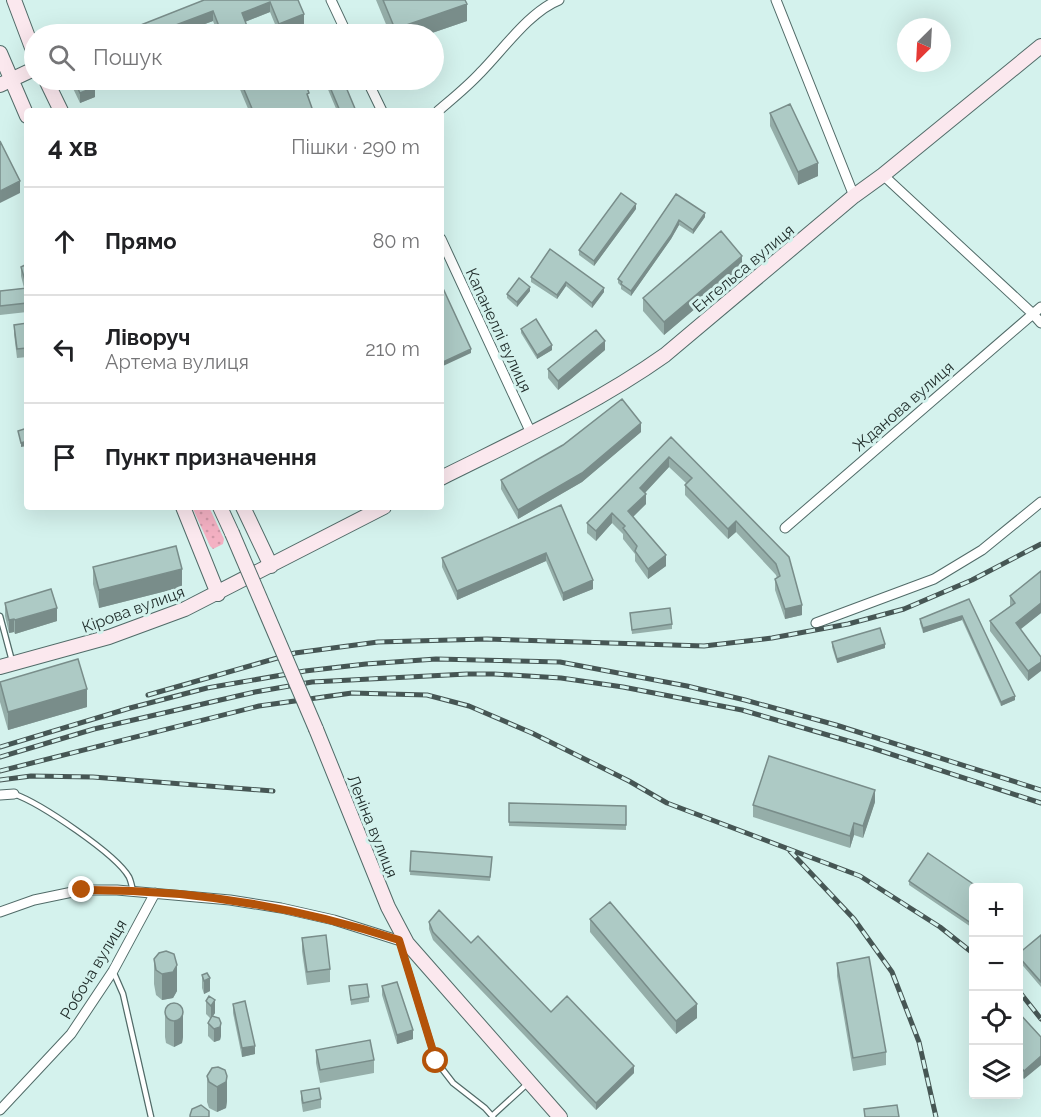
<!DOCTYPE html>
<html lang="uk">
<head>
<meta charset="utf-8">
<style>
  :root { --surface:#fff; --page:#f2f2f2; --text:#202124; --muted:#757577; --line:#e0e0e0 }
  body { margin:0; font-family:Raleway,sans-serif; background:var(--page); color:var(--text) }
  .controls { position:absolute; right:18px; bottom:18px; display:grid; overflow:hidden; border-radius:6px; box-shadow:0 6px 24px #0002 }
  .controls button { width:54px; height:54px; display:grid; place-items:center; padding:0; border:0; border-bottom:2px solid var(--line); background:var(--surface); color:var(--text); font:30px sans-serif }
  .compass { position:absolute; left:897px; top:18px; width:54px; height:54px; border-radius:50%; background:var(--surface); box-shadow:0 6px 24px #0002; rotate:204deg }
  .stop { position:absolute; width:18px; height:18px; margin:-14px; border:4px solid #b45309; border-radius:50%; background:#fff }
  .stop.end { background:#b45309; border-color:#fff; box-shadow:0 2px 6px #0008 }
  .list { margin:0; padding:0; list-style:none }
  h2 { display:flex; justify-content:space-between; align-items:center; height:78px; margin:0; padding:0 24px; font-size:26px }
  h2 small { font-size:20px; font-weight:400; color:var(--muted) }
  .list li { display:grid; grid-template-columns:39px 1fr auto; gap:18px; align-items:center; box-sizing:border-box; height:108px; padding:0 24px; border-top:2px solid var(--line) }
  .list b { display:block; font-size:22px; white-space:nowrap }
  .list p { margin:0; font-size:20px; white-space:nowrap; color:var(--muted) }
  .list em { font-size:20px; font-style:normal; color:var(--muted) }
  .icon { flex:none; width:33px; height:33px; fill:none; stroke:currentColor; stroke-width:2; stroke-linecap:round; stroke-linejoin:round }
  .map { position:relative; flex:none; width:1041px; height:1117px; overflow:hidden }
  .search { position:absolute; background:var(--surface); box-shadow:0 6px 24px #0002; left:24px; top:24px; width:420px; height:66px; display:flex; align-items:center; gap:15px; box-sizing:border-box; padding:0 21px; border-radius:33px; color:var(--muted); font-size:22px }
  .panel { position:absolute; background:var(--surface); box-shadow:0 6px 24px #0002; left:24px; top:108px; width:420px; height:402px; border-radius:6px }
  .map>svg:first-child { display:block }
  .grass { fill:url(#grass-dots) }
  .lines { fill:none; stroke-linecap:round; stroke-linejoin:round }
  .lane-casing { stroke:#516b68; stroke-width:7 }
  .street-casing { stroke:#516b68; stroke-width:11 }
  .secondary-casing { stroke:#516b68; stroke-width:16 }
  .lane { stroke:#fff; stroke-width:4.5 }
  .street { stroke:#fff; stroke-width:9 }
  .secondary { stroke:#fbe8ee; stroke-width:14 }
  .rail-casing { stroke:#465654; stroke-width:5 }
  .rail { stroke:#d4f2ed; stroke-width:3; stroke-dasharray:9; stroke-linecap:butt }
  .secondary-bridge-casing { stroke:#516b68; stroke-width:16; stroke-linecap:butt }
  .secondary-bridge { stroke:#fbe8ee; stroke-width:14 }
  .wall { fill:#95aea9 }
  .shaded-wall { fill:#798d8a }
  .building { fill:#adcac5; stroke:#798d8a; stroke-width:1.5 }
  .route { stroke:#b45309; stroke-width:8 }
  .labels { text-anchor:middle; stroke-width:6; stroke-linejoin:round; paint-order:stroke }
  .street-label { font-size:16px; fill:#1f2b29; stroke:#d4f2ed }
</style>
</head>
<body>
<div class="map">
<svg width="1041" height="1117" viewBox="0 0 1041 1117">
  <defs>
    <pattern id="grass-dots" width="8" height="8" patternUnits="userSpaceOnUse" patternTransform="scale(1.5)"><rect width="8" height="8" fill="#f4b1c3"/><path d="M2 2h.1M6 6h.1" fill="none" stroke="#d198a8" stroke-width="1.8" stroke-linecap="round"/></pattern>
  </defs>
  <rect width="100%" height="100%" fill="#d4f2ed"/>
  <path class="grass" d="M192,507h17l15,32 -1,5 -10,5 -3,-3z"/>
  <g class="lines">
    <defs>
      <path id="lane" d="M0,616l12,45
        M14,794c26,9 102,60 115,83 2,4 3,10 4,14
        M400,943l36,118 17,22 32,25 8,9
        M113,971l10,23 28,123
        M492,1116l35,-32"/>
      <path id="street" d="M331,0l16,34
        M776,0l78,196
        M367,80l15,31
        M438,111c14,-12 29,-24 42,-38 22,-22 50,-62 79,-73
        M883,175l150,139 8,9
        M441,239l90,194
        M785,528l256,-221
        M816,623l118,-44 48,-29 59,-48
        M0,795l14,-1
        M0,912l34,-12 48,-10h35l113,10 51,8 53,12 73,23
        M0,1110l71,-76 42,-63 42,-78"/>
      <path id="secondary" d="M14,0l20,53
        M0,53l27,63
        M46,80l15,31
        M0,85l34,-16
        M441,478c76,-38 155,-74 224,-123l189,-159 29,-21 158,-129
        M183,507l35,87
        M220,507l12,26
        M243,507l28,59
        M0,667l109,-30 76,-28 199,-102
        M316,729l72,178 19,36 153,174"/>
    </defs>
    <use href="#lane" class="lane-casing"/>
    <use href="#street" class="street-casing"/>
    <use href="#secondary" class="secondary-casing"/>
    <use href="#lane" class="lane"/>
    <use href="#street" class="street"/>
    <use href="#secondary" class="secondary"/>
    <defs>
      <path id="rail" d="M148,695l147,-42 83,-11 109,-3 217,7 68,-8 76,-14 56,-15 68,-29 69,-36
        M0,747l130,-39 77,-20 98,-17 61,-7 70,-5 124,3 127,24 58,14 91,25 205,65
        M0,757l94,-28 161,-37 57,-10 155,-8h27l67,4 62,9 119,23 127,37 172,56
        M0,771l259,-65 93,-13 75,2 42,11 63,27 97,48 38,22 193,73 80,51 34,27
        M0,780l31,-4 62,1 180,14
        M790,851l64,68 38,53 27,70 17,75
        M1018,990l23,29"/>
    </defs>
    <use href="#rail" class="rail-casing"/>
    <use href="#rail" class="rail"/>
    <defs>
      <path id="secondary-bridge" d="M232,533l84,196"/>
    </defs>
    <use href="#secondary-bridge" class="secondary-bridge-casing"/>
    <use href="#secondary-bridge" class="secondary-bridge"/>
  </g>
  <path class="wall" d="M204,0h94l6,24 -25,10 -9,-22 -25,10 5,12h-32l-5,-13 -35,13h-60z
    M376,0h89l2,21 -38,13h-39z
    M69,80h23l3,17 -15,6z
    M236,80h68l5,19 4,12h-64z
    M324,80h19l13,31h-19z
    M770,113l48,63 -20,9 -28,-59z
    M676,194l29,23 -12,17 -14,-9 -8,14 -40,57 -10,-7v-3l-3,-3v-4z
    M636,209l-42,57 -15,-11v-5z
    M550,249l54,43 -12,16 -26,-22 -9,13 -26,-17v-5z
    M27,264v48l-27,3v-24l24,-3 -3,-12v-9z
    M742,269l-78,66 -21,-24v-13z
    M530,291l-13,16 -10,-9v-4z
    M27,323v34l-10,1 -3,-24v-9z
    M521,329l31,21 -15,9 -16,-26z
    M605,350l-47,40 -10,-12v-9z
    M641,432l-59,50 -64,37 -17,-30v-9z
    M671,437l118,120 13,58 -17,4 -10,-29v-11l2,-1 -1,-3 -40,-43 -8,7 -43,-44v-10l1,-2 -17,-16 -24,26 1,11 -14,13 34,49 -18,13 -13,-18v-7l-12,-15v-5l-11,-11 -16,18 -9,-8v-10z
    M561,505l32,84 -30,12 -17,-40 -89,39 -15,-33v-9z
    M93,567l89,20 -83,21 -6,-24z
    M1041,571v42l-21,16 21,28 -13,24 -38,-50v-10l20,-15v-10z
    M969,599l46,101 -14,6 -39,-86 -39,13 -3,-10v-4z
    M5,603l52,18 -42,13 -1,-2 -5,1 -4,-17z
    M630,613l42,11v5l-40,5z
    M832,642l53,6 -48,15 -5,-16z
    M0,682l87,25 -79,23 -8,-28z
    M875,802l-12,36 -9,-3 -4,13 -97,-31v-12z
    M509,803l117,3v24l-117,-4z
    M411,851l81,6 -2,24 -80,-6z
    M909,881l65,7v41l-65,-44z
    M590,919l107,99 -21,16 -86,-102z
    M429,922l42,21 80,69 83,61 -38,37 -163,-170 -4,-11z
    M1041,935v52l-23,-27v-6z
    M302,938l28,31v13l-23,3 -5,-34z
    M154,959l23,32 -4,7 -11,2 -6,-5 -2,-11z
    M837,963l49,89v13l-33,6 -16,-95z
    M202,975l8,16 -6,3 -2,-6z
    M349,986l20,11v5l-18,3z
    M382,986l31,53 -16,5 -15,-49z
    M209,996l6,17 -2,3 8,20 -1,4 -6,2 -6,-6v-13l3,-4 -5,-5v-13z
    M169,1004l14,33 -1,6 -8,4 -8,-4 -1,-6v-25z
    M233,1004l22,50 -13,3 -9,-44z
    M1018,1012l23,25 -17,42 -6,-6z
    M316,1050l58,10v13l-54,10 -4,-20z
    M212,1068l15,33 -1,7 -9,4 -8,-4 -2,-6v-26z
    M301,1091l20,8v9l-18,4 -2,-12z"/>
  <path class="shaded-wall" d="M270,2v10l-28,11v-10z
    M467,4v17l-38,13h-34v-5z
    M213,11v10l-35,13h-26z
    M304,14v10l-25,10v-10z
    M95,87v10l-15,6v-10z
    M818,163v13l-20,9v-13z
    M20,181v12l-20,10v-12z
    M636,204v5l-42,57v-5z
    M705,213v4l-12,17v-4z
    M679,220v5l-8,14 -40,57v-5z
    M742,256v13l-78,66v-13z
    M566,282v4l-9,13v-4z
    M530,287v4l-13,16v-5z
    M604,288v4l-12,16v-5z
    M605,341v9l-47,40v-9z
    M552,345v5l-15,9v-4z
    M471,349v4l-28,13v-4z
    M641,423v9l-59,50 -64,37v-9z
    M27,441v5l-6,1v-4z
    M669,457v10l-29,31v-10z
    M646,494v10l-18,18v-11z
    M612,513v10l-16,18v-10z
    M736,521v11l-8,7v-10z
    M546,553v8l-89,39v-9z
    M666,555v11l-18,13v-10z
    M182,569v18l-83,21v-18z
    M593,580v9l-30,12v-8z
    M1041,603v10l-25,20v-10z
    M802,605v10l-17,4v-10z
    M57,608v13l-42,13v-14z
    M962,616v4l-39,13v-5z
    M14,619v13l-5,1v-13z
    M885,644v4l-48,15v-4z
    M1041,662v9l-13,10v-10z
    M87,689v18l-79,23v-18z
    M1015,696v4l-14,6v-4z
    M875,790v12l-12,36v-12z
    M854,823v12l-4,13v-12z
    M177,965v26l-4,7 -11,2v-26z
    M210,978v13l-6,3v-13z
    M215,1000v13l-4,6v-13z
    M697,1004v14l-21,16v-13z
    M183,1011v26l-1,6 -8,4v-26z
    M221,1023v13l-1,4 -6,2v-13z
    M413,1030v9l-16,5v-9z
    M255,1046v8l-13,3v-9z
    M1041,1056v9l-17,14v-8z
    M634,1066v7l-38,37v-7z
    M227,1076v25l-1,7 -9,4v-25z"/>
  <path class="building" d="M204,0h94l6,14 -25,10 -9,-22 -28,11 8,21h-28l-9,-23 -61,23h-34z
    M383,0h82l2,4 -72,25z
    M74,80h18l3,7 -15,6z
    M240,80h64l5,13 -2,1 6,17h-60z
    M327,80h16l13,31h-16z
    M790,104l28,59 -20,9 -28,-59z
    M0,141l20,40 -20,10z
    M621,193l15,11 -42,57 -15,-11z
    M676,194l29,19 -12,17 -14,-10 -8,15 -40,56 -10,-7 1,-2 -4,-3z
    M721,231l21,25 -78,66 -21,-24z
    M550,249l54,39 -12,15 -26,-21 -9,13 -26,-18z
    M27,264v23l-6,-20z
    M519,278l11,9 -13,15 -10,-8z
    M441,284l30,65 -28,13 -2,-4z
    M27,288v15l-27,3v-15z
    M536,319l16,26 -15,10 -16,-26z
    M27,323v25l-10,1 -3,-24z
    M596,330l9,11 -47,40 -10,-12z
    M622,399l19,24 -59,50 -64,37 -17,-30 62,-35z
    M27,428v13l-6,2 -3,-12z
    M671,437l118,120 13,48 -17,4 -10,-30 5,-3 -4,-12 -40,-43 -8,8 -43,-44 7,-7 -23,-21 -29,31 6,6 -18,17 38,44 -18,14 -13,-18 2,-5 -14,-18 2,-2 -13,-13 -16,18 -9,-8z
    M561,505l32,75 -30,13 -17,-40 -89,38 -15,-33z
    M176,546l6,23 -83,21 -6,-23z
    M1041,571v32l-25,20 25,34v5l-13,9 -38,-50 25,-18 -5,-7z
    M51,589l6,19 -42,12 -1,-1 -5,1 -4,-17z
    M969,599l46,97 -14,6 -39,-86 -39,12 -3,-9z
    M670,608l2,16 -40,6 -2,-17z
    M880,628l5,16 -48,15 -5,-17z
    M78,659l9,30 -79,23 -8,-30z
    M769,756l106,34 -12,36 -9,-3 -4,13 -97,-31z
    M509,803l117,3v19l-117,-3z
    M411,851l81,6 -2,20 -80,-6z
    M928,853l51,35h-5v37l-65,-44z
    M610,902l87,102 -21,17 -86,-102z
    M439,910l32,33 7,-7 73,76 16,-16 67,70 -38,37 -163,-171 -4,-10z
    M326,935l4,34 -23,3 -5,-34z
    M1041,935v47l-23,-26v-2z
    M166,951l8,3 3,11 -4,7 -11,2 -6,-4 -2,-11 5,-6z
    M869,957l17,95 -33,6 -16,-95z
    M207,973l3,5 -6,3 -2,-6z
    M397,982l16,48 -16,5 -15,-49z
    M367,984l2,13 -18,3 -2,-14z
    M209,996l6,4 -4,6 -5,-5z
    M245,1001l10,45 -13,2 -9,-44z
    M165 1012a9 9 0 1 1 18 0a9 9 0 1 1-18 0Z
    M1018,1012l23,25v19l-17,15 -6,-7z
    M212,1016l7,2 2,5 -1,4 -6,2 -6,-6z
    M370,1040l4,20 -54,10 -4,-20z
    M218,1067l7,3 2,6 -1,6 -9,5 -8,-5 -2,-6 5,-8z
    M319,1088l2,11 -18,4 -2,-12z
    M201,1105l8,6v6h-19v-2l2,-6z
    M897,1105l2,12h-34l-1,-8z"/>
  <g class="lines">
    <path class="route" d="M82,890c108,-1 215,17 317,50l37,121"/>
  </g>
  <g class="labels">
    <g class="street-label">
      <text transform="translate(743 268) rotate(-40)" y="6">Енгельса вулиця</text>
      <text transform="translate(499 330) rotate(65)" y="6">Капанеллі вулиця</text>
      <text transform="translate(903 406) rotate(-41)" y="6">Жданова вулиця</text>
      <text transform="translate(133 609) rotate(-20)" y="6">Кірова вулиця</text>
      <text transform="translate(373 826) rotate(68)" y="6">Леніна вулиця</text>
      <text transform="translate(93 969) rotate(-59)" y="6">Робоча вулиця</text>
    </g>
  </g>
</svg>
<div class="controls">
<button>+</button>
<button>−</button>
<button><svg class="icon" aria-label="locate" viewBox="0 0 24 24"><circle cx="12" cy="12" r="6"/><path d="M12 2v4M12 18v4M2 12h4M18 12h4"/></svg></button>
<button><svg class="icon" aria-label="layers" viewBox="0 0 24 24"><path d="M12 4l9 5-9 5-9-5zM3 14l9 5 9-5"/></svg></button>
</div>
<svg class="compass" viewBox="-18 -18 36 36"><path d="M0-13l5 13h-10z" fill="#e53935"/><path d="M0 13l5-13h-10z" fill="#757577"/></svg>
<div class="stop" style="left:436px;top:1061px"></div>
<div class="stop end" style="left:82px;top:890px"></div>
<div class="search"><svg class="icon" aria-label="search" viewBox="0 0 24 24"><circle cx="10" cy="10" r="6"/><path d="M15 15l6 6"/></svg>Пошук</div>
<section class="panel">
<h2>4 хв<small>Пішки · 290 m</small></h2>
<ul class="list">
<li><svg class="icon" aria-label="ahead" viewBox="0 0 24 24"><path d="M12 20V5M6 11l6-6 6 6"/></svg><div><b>Прямо</b></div><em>80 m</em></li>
<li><svg class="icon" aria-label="left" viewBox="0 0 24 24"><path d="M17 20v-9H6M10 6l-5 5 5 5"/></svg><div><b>Ліворуч</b><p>Артема вулиця</p></div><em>210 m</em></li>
<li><svg class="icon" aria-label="arrive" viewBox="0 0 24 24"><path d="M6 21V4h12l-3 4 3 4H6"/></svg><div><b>Пункт призначення</b></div></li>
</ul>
</section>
</div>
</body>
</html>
